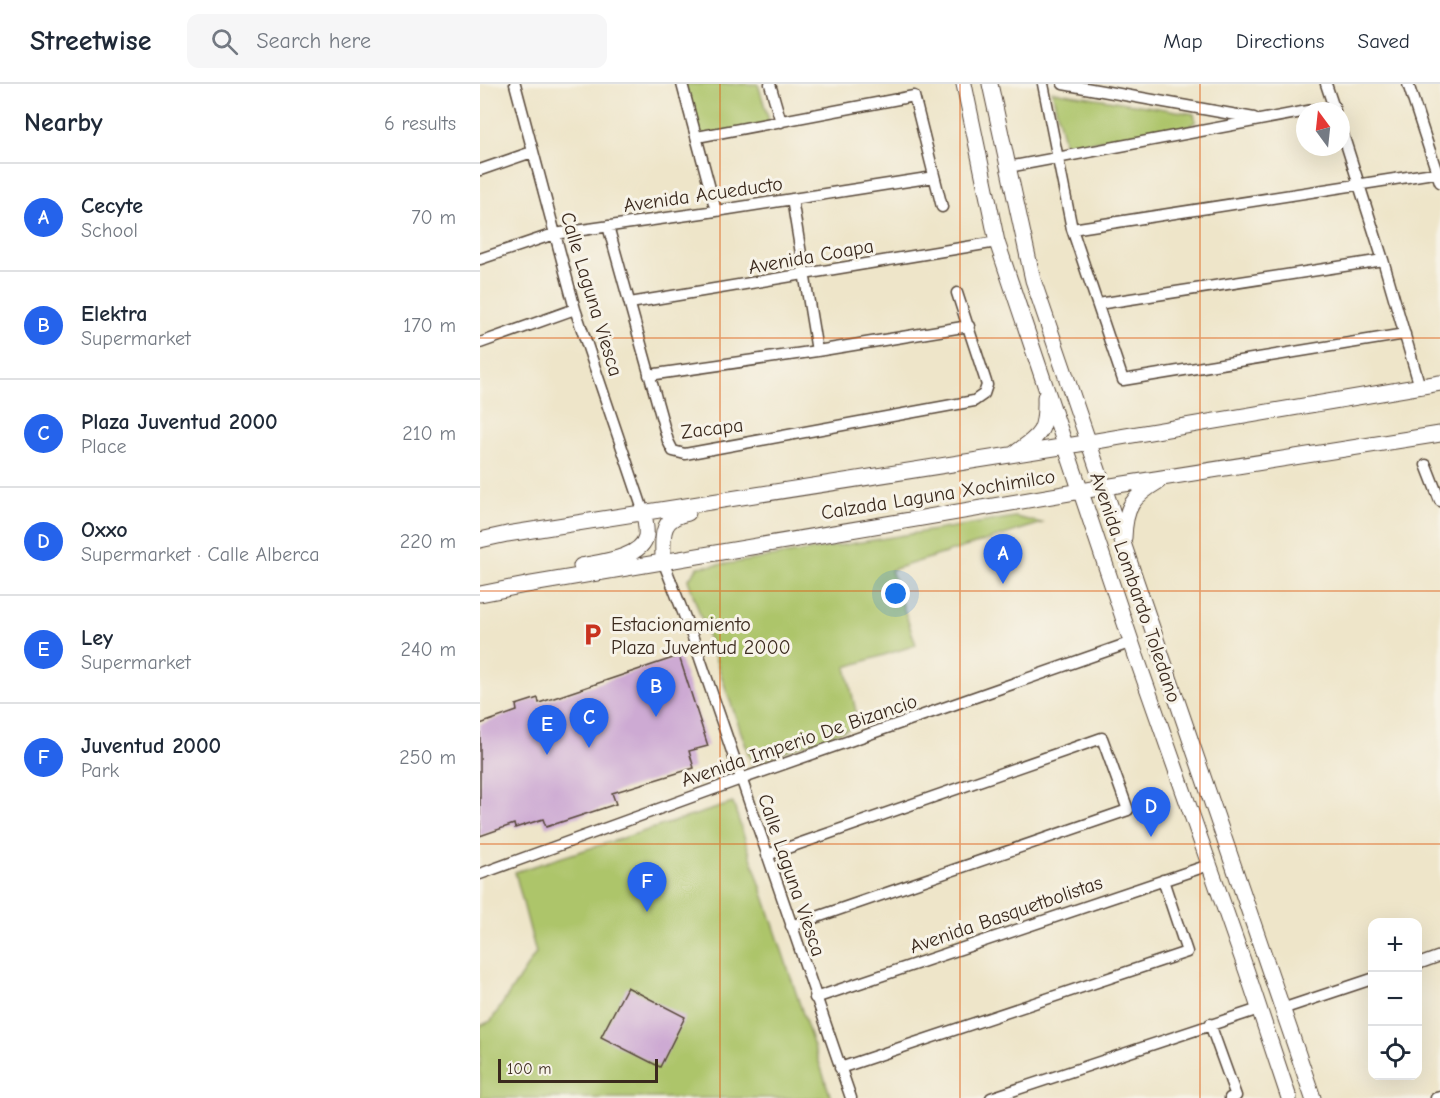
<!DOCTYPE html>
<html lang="en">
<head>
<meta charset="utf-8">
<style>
  :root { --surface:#fff; --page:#f6f6f7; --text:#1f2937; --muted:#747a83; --line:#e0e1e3; --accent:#2563eb }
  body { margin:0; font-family:"Comic Neue",sans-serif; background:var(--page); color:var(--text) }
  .controls { position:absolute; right:18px; bottom:18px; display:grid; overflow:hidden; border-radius:12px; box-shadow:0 6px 24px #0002 }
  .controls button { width:54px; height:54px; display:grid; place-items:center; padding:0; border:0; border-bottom:2px solid var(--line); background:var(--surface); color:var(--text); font:30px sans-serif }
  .compass { position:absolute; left:816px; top:18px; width:54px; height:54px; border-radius:50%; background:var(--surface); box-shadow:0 6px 24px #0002; rotate:345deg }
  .scale { position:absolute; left:18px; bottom:15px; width:160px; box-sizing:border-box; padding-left:6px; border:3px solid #3b2a1e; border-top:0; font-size:16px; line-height:21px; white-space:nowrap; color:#3b2a1e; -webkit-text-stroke:4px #f7f3e8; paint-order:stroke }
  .you { position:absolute; left:416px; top:510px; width:21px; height:21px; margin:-15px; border:4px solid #fff; border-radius:50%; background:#1a73e8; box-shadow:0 0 0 9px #1a73e833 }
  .badge { display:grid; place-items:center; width:39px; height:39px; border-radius:50%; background:var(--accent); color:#fff; font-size:20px; font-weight:700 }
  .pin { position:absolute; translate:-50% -50px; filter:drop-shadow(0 2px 3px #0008) }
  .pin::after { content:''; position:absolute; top:32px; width:21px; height:18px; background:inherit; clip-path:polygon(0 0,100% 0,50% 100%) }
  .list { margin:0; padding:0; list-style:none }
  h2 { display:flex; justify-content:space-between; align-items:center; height:78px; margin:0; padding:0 24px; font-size:26px }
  h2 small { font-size:20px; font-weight:400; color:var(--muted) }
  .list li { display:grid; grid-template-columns:39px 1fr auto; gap:18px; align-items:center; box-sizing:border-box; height:108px; padding:0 24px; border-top:2px solid var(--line) }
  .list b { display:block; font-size:22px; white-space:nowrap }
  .list p { margin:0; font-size:20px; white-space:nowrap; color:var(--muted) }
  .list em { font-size:20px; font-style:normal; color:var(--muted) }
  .icon { flex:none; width:33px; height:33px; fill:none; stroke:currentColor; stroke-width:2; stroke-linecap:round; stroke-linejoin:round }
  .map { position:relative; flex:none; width:960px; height:1014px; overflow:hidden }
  header { display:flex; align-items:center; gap:36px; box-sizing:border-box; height:84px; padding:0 30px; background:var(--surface); border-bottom:2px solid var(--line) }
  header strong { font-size:28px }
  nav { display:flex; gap:33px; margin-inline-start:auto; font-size:21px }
  .search { width:420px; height:54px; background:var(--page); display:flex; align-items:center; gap:15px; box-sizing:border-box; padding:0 21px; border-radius:12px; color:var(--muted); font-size:22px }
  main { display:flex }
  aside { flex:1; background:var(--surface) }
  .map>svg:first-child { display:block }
  .green { fill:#adc56a; stroke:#747844; stroke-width:1.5 }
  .building { fill:#cdaad3 }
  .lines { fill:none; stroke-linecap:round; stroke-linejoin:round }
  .street-casing { stroke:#564638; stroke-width:13 }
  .secondary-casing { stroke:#564638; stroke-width:17 }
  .street { stroke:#fff; stroke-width:10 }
  .secondary { stroke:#fff; stroke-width:15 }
  .grid { fill:none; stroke:#df570d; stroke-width:1.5; stroke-opacity:0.55 }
  .labels { text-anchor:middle; stroke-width:6; stroke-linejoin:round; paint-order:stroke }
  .street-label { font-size:20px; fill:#3b2a1e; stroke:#f7f3e8 }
  .poi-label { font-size:20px; fill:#3b2a1e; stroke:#f7f3e8; text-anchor:start }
</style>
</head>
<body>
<header>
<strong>Streetwise</strong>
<div class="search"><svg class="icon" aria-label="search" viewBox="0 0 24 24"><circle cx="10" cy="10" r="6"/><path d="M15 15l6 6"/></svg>Search here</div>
<nav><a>Map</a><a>Directions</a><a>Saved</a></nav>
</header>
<main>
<aside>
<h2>Nearby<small>6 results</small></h2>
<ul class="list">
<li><span class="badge">A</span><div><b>Cecyte</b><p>School</p></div><em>70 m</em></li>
<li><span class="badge">B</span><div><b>Elektra</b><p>Supermarket</p></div><em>170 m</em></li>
<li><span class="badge">C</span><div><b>Plaza Juventud 2000</b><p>Place</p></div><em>210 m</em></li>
<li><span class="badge">D</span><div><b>Oxxo</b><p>Supermarket · Calle Alberca</p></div><em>220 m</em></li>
<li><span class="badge">E</span><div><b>Ley</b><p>Supermarket</p></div><em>240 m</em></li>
<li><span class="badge">F</span><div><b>Juventud 2000</b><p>Park</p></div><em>250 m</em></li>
</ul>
</aside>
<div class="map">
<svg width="960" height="1014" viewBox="0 0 960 1014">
  <rect width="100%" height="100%" fill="#f7f3e8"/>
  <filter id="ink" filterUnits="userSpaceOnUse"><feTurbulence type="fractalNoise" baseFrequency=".0167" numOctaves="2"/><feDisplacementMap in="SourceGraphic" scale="12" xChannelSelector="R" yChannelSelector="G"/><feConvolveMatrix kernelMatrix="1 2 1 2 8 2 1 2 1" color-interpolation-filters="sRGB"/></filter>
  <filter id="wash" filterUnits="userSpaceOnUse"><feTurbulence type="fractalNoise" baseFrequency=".008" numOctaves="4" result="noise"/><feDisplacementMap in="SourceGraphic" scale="24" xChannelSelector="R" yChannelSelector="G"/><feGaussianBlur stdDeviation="1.35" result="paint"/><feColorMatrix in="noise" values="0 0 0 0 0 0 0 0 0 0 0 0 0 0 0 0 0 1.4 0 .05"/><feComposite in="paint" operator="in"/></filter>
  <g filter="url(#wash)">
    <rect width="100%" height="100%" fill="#eee5c9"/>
    <path class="green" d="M205,0h73l12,40 -73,13z
      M572,7l137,22 5,1 2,7 -6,5 -125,20z
      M535,433l27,6 -151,47 25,75 -70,22 13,58 -107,39 -64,-184 10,-13 35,-4z
      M253,719l98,295h-351v-72l11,-5 45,-68 -21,-81z"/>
    <g id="blocks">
      <path class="building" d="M199,572l29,90 -19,5 5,17 -82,25 4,11 -70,23 -3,-8 -28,9 -1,-4 -34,12v-112l37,-13 -1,-6 22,-7 1,5z
        M147,903l58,30 -25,50 -59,-30z"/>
    </g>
  </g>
  <g filter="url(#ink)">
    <use href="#blocks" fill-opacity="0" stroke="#564638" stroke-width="1.5"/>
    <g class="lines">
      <defs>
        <path id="street" d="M35,0l60,225 69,204
          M202,0l34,127
          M290,0l11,38
          M563,0l29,145 51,151 282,-46
          M583,0l191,34
          M846,0l9,27
          M928,0l32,98
          M861,44l42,132 37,127
          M217,53l217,-41 28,111
          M528,83l326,-61
          M0,86l52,-18
          M312,115l25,152
          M128,142l60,215 5,10 12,3 289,-53 10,-7 3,-9 -30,-92
          M592,145l368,-57
          M0,175l74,-25 162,-23 218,-34
          M150,219l367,-61
          M618,220l285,-44
          M0,259l95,-34
          M169,291l168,-24 152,-25
          M946,381l14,36
          M183,477l30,77 158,460
          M287,771l335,-117 26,72 -337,116
          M0,790l261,-95 391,-137
          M938,880l22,-8
          M335,914l394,-133
          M802,925l90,-30
          M730,940l26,72 -6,2
          M360,984l347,-116 -24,-72
          M511,1014l268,-89
          M956,1014l4,-1"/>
        <path id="secondary" d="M484,0l33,158 139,414 111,316 42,126
          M510,0l43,196 280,818
          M535,369c27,-19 31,-22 30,-56
          M644,454c1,-31 8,-41 35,-57
          M0,456l27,-6 560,-88 373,-63
          M183,477c0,-24 -4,-43 25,-48
          M101,482c18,-4 61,-8 65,-30 1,-7 -1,-16 -2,-23
          M0,510l46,-9 579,-98 335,-53"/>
      </defs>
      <use href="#street" class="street-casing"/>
      <use href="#secondary" class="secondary-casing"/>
      <use href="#street" class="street"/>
      <use href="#secondary" class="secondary"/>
    </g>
  </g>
  <path class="grid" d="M240,0v1014M480,0v1014M720,0v1014M0,254h960M0,507h960M0,760h960"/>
  <defs>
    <symbol id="parking-bare" viewBox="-9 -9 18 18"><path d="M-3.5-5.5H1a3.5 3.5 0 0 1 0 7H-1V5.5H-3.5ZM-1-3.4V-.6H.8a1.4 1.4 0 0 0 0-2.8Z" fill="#c8321e" stroke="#f7f3e8" stroke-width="2.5" paint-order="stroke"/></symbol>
  </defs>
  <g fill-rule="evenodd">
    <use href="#parking-bare" x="96" y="534" width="33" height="33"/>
  </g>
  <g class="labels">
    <g class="street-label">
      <text transform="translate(223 110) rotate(-8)" y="7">Avenida Acueducto</text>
      <text transform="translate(331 172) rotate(-10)" y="7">Avenida Coapa</text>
      <text transform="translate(112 210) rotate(73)" y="7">Calle Laguna Viesca</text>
      <text transform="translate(232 344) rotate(-7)" y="7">Zacapa</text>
      <text transform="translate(458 410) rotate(-9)" y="7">Calzada Laguna Xochimilco</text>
      <text transform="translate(656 503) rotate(71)" y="7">Avenida Lombardo Toledano</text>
      <text transform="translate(319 656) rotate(-19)" y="7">Avenida Imperio De Bizancio</text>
      <text transform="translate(312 791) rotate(71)" y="7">Calle Laguna Viesca</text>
      <text transform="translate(526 830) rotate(-19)" y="7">Avenida Basquetbolistas</text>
    </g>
    <g class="poi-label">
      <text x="131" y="547">Estacionamiento<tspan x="131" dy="23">Plaza Juventud 2000</tspan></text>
    </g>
  </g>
</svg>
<div class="controls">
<button>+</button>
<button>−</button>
<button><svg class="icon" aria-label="locate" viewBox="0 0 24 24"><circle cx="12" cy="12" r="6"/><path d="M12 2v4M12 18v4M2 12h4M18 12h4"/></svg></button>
</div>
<svg class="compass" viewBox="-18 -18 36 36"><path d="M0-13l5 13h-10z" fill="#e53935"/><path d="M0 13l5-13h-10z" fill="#747a83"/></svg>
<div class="scale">100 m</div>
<div class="you"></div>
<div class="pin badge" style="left:523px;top:500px">A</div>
<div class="pin badge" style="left:176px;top:633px">B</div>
<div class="pin badge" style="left:109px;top:664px">C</div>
<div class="pin badge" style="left:671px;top:753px">D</div>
<div class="pin badge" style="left:67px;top:671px">E</div>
<div class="pin badge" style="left:167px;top:828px">F</div>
</div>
</main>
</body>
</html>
